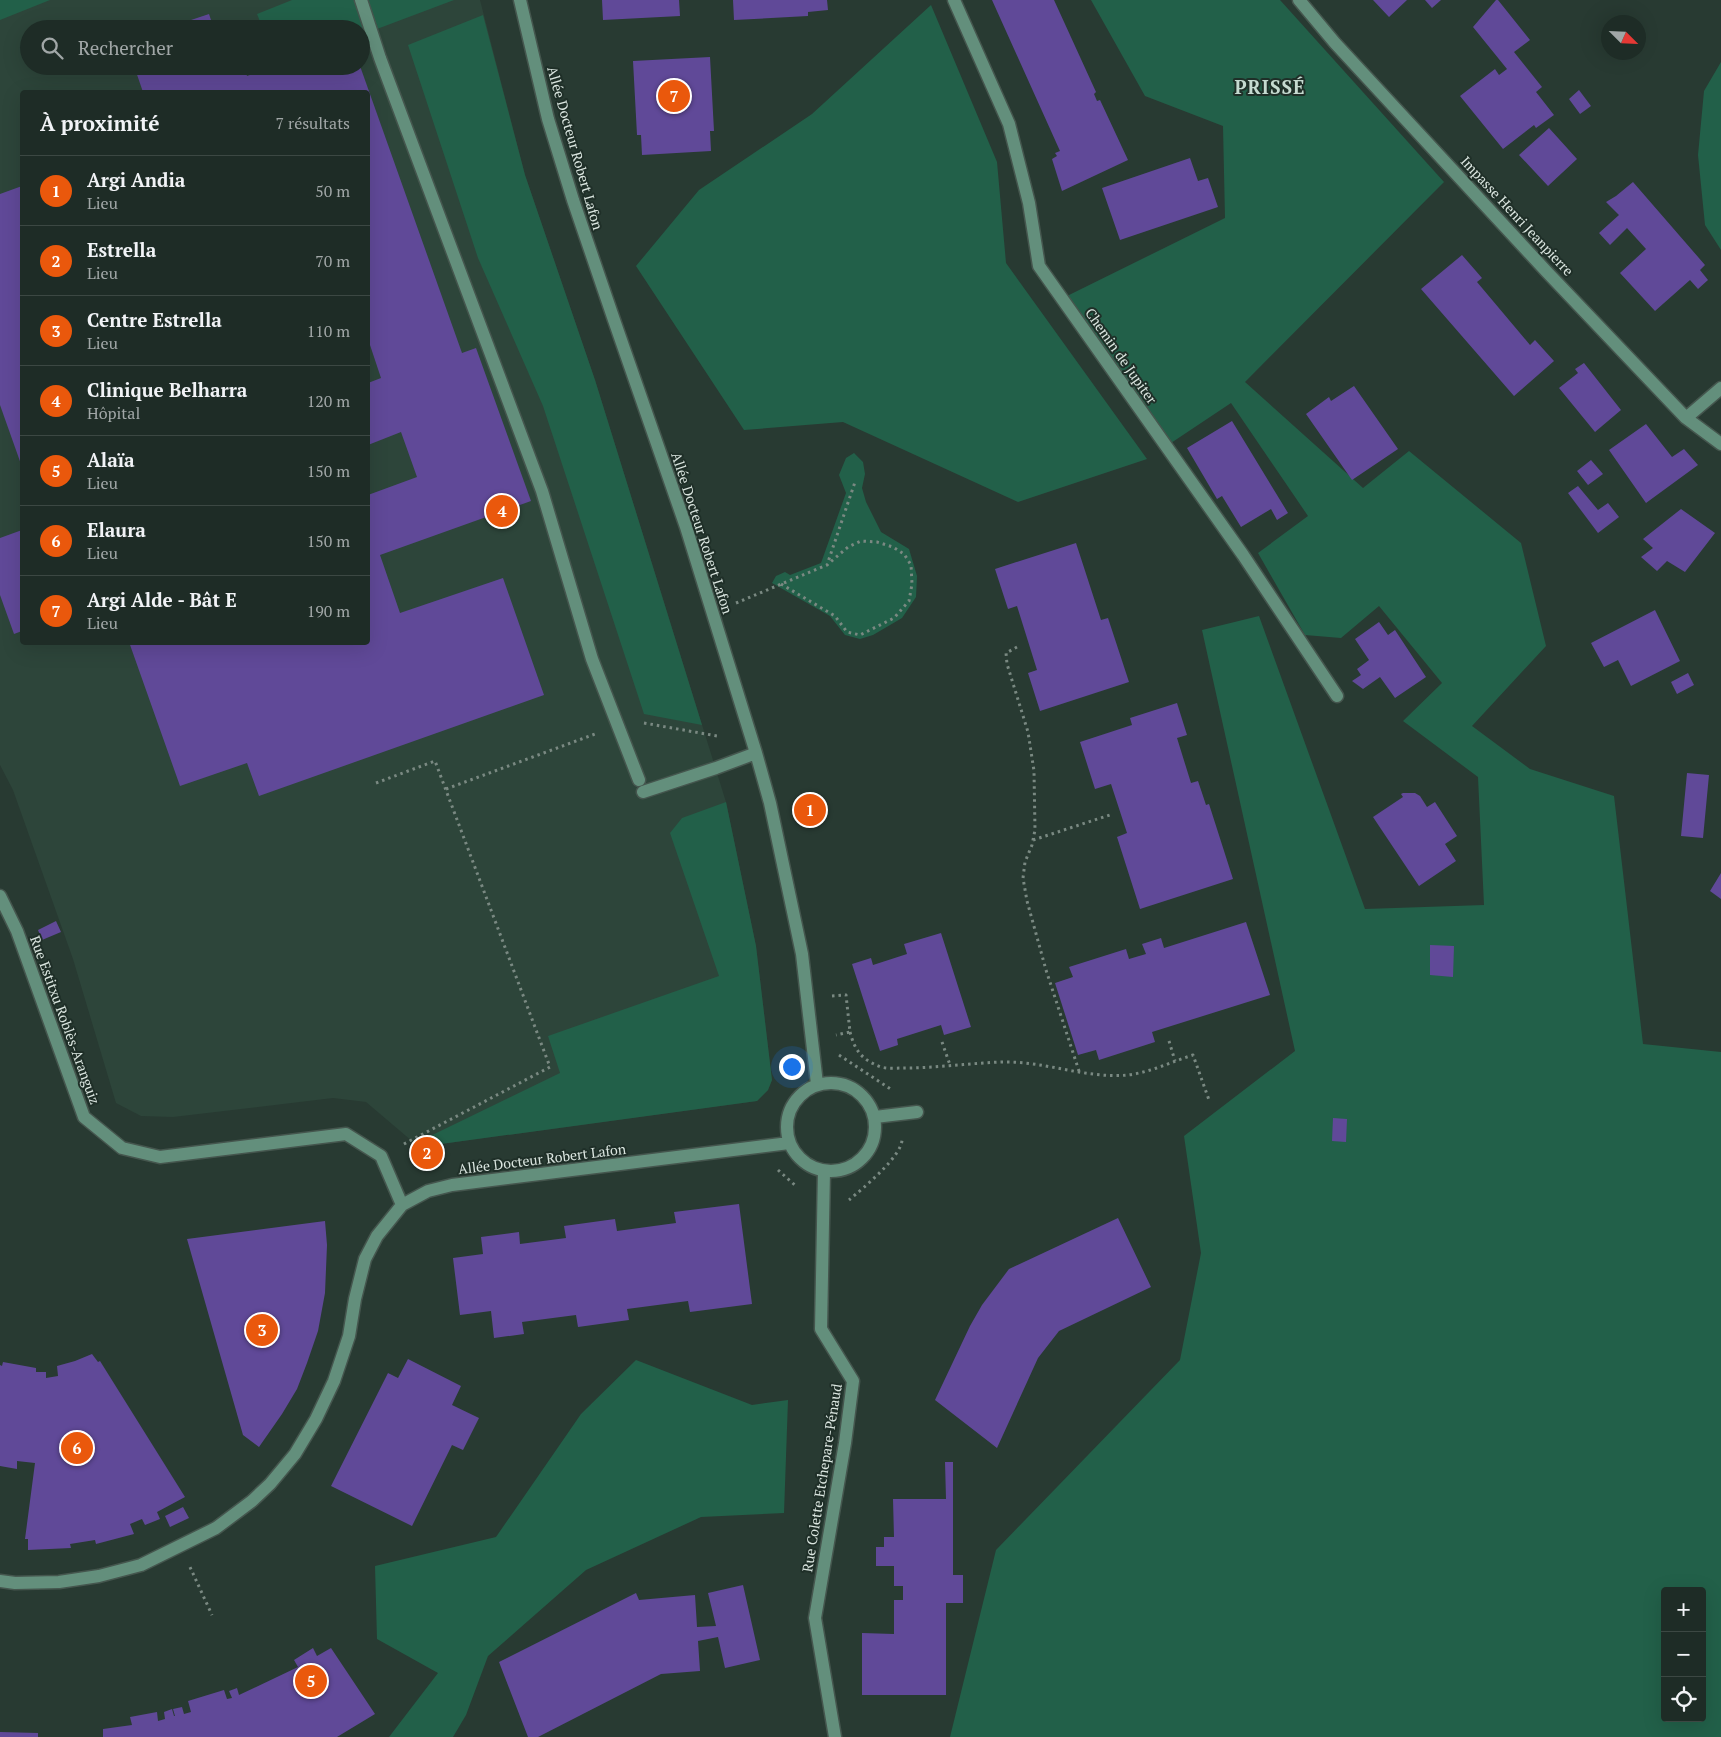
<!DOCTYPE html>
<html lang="fr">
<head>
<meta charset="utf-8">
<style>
  :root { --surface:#1e2c26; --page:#26342e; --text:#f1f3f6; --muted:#a1a7a7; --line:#3c4843; --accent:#ea580c }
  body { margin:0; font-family:"PT Serif",serif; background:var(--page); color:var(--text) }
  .controls { position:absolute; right:15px; bottom:15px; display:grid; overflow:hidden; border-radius:5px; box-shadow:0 5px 20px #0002 }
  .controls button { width:45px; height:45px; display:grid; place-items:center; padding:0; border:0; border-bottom:1px solid var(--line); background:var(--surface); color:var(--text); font:25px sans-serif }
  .compass { position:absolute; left:1601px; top:15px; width:45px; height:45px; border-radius:50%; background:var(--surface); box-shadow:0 5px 20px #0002; rotate:114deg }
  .you { position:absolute; left:791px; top:1066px; width:18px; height:18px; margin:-12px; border:4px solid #fff; border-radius:50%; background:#1a73e8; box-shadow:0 0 0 8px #1a73e833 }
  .badge { display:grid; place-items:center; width:32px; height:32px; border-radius:50%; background:var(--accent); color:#fff; font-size:16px; font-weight:700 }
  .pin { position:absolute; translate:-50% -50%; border:2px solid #fff; box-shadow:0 1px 5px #0006 }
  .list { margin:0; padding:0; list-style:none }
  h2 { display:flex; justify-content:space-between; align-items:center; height:65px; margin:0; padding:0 20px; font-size:21px }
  h2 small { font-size:16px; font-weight:400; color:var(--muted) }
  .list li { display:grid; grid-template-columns:32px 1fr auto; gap:15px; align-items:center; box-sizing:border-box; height:70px; padding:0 20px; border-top:1px solid var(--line) }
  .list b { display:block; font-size:19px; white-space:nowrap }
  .list p { margin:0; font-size:16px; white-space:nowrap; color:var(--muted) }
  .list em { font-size:16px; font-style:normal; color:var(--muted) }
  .icon { flex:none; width:28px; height:28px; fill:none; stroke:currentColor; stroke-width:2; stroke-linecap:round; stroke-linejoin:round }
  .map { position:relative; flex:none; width:1721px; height:1737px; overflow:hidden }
  .search { position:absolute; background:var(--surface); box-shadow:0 5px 20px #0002; left:20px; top:20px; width:350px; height:55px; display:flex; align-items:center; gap:12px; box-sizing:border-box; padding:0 18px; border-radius:28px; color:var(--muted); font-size:19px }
  .panel { position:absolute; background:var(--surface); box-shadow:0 5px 20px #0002; left:20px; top:90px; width:350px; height:555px; border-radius:5px }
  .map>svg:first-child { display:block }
  .built { fill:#2d453a; fill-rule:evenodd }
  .green { fill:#226049; fill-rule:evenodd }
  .building { fill:#604998 }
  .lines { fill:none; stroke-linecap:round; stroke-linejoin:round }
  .minor-casing { stroke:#45564e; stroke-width:15 }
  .path { stroke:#7a8982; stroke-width:3; stroke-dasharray:2.5 4; stroke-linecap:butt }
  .minor { stroke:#638f7c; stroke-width:12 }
  .labels { text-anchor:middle; stroke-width:4; stroke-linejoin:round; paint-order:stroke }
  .street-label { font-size:14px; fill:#dbe6e0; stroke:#1f2f28 }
  .district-label { font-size:19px; font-weight:bold; letter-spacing:1px; fill:#c5dad0; stroke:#1f2f28 }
</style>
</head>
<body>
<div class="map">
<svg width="1721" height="1737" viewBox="0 0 1721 1737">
  <rect width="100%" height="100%" fill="#283a32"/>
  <path class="built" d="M0,0h480l45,175 70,205 131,422 30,144 16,134 -4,10 -11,11 -338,46 -53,-45 -33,-4 -160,19 -32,-1 -25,-13 -43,-144 -60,-169 -13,-25zM29,29h332v37h-332zM22,92h346v550h-346z"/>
  <path class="green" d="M0,0h50l-50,20z
    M292,0h162l-93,35v-6h-98l-6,-15z
    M1091,0h189l164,182 -199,200 118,106 46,-37 112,92 25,103 -74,80 58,43 84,27 29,248 78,8v685h-771l46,-187 184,-190 21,-107 -17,-117 111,-85 -93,-421 57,-14 106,293 119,-4 -6,-128 -75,-56 39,-38 -63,-77 -38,32 -36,-3 -47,-82 50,-37 -77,-113 -60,40 -104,-147 158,-78 -2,-92 -78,-30zM1665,1591h37v127h-37z
    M931,5l66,157 9,101 141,196 -129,43 -175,-80 -99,8 -108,-164 63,-76 113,-76z
    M483,15l42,160 70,205 107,345 -58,-11 -101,-308 -65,-148 -70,-213z
    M1721,62v188l-16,-25 -7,-70 6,-64z
    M854,453l9,9 2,12 -3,14 4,14 15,30 28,17 8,27 -1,21 -14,21 -29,17 -13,4 -15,-4 -15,-19 -58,-33 4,-7 9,-4 5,3 31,-12 25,-70 -7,-18 7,-17z
    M726,802l30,144 16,134 -4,10 -11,11 -338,46 1,-6 140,-68 -12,-37 171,-60 -49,-143 12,-15z
    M636,1360l116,45 36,-5 -4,113 -83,4 -115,53 -98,86 -22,59 -13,22h-64l49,-64 -61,-34 -2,-73 121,-29 85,-123z"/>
  <path class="building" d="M602,0h77l1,16 -77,4z
    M733,0h94l1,10 -20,2v4l-74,4z
    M992,0h62l42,92 -2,2 3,7 3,-1 28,60 -66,31 -10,-32 5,-3 -2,-3 5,-2z
    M1373,0h34l-18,17z
    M1425,0h16l-9,8z
    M1496,0h2l32,40 -16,12 28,35 -6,5 18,23 -18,13 -2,-3 -31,24 -43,-53 35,-27 4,6 8,-6 -34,-42z
    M209,14l5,15h-47v-1z
    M710,57l4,74h-4l1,20 -69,4 -1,-20h-4l-4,-74z
    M134,66h110l3,10 28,-10h85l102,287 14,-5 55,153 -151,54 20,58 103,-35 41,117 -285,101 -12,-33 -67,23 -51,-144h239v-147l49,-18 -16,-45 -33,13v-62l13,-5 -13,-39v-247h-225z
    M1579,90l12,16 -11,8 -11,-15z
    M1549,128l28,31 -29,27 -29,-31z
    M1190,158l8,23 10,-3 10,29 -98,33 -18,-52z
    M1633,182l72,83 -5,5 8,10 -10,9 -8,-9 -35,31 -35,-38 26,-24 -19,-21 -17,17 -11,-12 20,-18 -13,-13 10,-6z
    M22,186v281l-22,-62v-211z
    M1462,255l20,23 -5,4 53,63 5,-5 19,21 -40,35 -93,-107z
    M1584,363l37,47 -26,22 -36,-44 19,-15 -3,-4z
    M1354,386l44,63 -46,31 -46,-66 23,-17 2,4z
    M1232,421l56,92 -11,7 -6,-11 -30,18 -19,-31 -5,3 -30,-51z
    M1646,424l26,33 12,-8 14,16 -52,38 -37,-53z
    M1591,460l12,14 -15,11 -11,-14z
    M1578,486l20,24 10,-7 11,14 -21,16 -30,-40z
    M1681,509l34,24 -30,39 -18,-11 -10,10 -16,-14 12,-9 -10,-9z
    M22,530v101l-8,3 -14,-39v-57z
    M1076,543l25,77 7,-2 21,64 -89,29 -12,-38 9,-3 -20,-64 -9,3 -13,-40z
    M1655,610l25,51 -49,25 -13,-26 -14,7 -13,-24z
    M1379,622l9,13 7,-5 31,47 -31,21 -15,-21 -17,12 -11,-8 9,-6 -4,-6 12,-9 -14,-21z
    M1688,673l6,12 -17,9 -6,-12z
    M1177,703l10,32 -10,3 14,45 7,-2 8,24 3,-1 24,75 -93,30 -23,-72 10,-4 -16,-49 -16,5 -15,-47 52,-17 -2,-7z
    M1687,773l22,2 -6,63 -22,-2z
    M1403,793h12l5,3 7,11 8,-5 22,34 -12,8 11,17 -37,25 -46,-69 30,-20 -2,-3z
    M815,798l5,21 -14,3 -5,-20z
    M1721,873v26l-11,-8z
    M56,921l5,11 -19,8 -4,-10z
    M1246,922l24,73 -118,37 3,10 -56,18 -3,-10 -18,5 -23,-72 18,-6 -4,-10 57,-18 3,10 17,-5 -4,-10 19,-6 3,10z
    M941,933l30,94 -27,8 -3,-10 -44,14 1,6 -18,6 -28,-87 19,-6 2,7 34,-11 -3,-10z
    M1430,945l24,1 -1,31 -23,-2z
    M1333,1118l14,1 -1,23 -14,-1z
    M434,1146l2,12 -16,1 -1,-12z
    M739,1204l13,100 -62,8 -2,-11 -61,8 2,11 -51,7 -2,-12 -54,7 2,12 -30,4 -3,-27 -31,4 -7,-57 30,-4 -2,-17 38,-5 1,12 46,-6 -2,-12 51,-7 2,12 59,-8 -2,-11z
    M1118,1218l33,69 -92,44 -21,27 -41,90 -62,-48 35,-74 12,-21 27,-36z
    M325,1221l2,24 -2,48 -7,38 -11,32 -10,26 -15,25 -23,33 -16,-12 -56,-196z
    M92,1354l6,8 2,-1 85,136 -28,15 3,7 -15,6 -3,-6 -12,5 4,10 -38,10 -1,-4 -25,4 1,4 -43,2v-11h-3l10,-76 -18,-2v8l-17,-3v-101l2,1 1,-4 33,6v4h10v6l12,-2 -1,-10 18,-5z
    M408,1359l53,27 -9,19 27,13 -16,32 -11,-5 -40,81 -81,-40 57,-113 10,5z
    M945,1462h8v113h10v28h-17v92h-84v-62l32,1v-34h9v-14h-9v-20h-18v-19h8v-10h10l-1,-38h53z
    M183,1507l6,11 -19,9 -5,-11z
    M743,1585l17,75 -35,8 -7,-31 -20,4 2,30 -39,3 -123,63h-10l-29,-75 137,-69 3,7 56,-5 2,32 19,-1 -8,-33z
    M313,1648l4,8 14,-8 44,66 -38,23h-234v-8l29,-4 -2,-8 27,-5 1,9 7,-2 -1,-7 8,-3 2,7h1l-2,-7 9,-2 2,7 7,-2 -3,-11 36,-11 3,9 5,-1 -3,-7 8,-3 2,7 59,-28 -4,-7z
    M0,1732l38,1v4h-38z"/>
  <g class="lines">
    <defs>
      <path id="minor" d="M361,0l19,58 162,433 50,168 47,121
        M520,0l28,119 25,81 41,120 72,207 70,226 14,50 32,151 15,130
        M954,0l55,124 20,79 10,63 204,289 94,141
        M1299,0l36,43 211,228 140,147 35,26
        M1686,418l35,-30
        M643,792l73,-24 40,-15
        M0,896l17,35 67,186 38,31 38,9 186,-23 35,22 21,49
        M787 1127a44 44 0 1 1 88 0a44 44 0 1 1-88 0Z
        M875,1117l42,-5
        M824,1171l-3,158 32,52 -8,62 -30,175 20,119
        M0,1581l15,2 44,-1 40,-6 42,-11 75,-37 36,-27 18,-17 25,-30 21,-35 18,-38 15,-45 6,-37 10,-40 12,-23 25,-31 26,-14 24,-6 337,-42"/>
    </defs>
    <use href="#minor" class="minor-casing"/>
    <path class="path" d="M781,584l54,32 12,16 13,3 34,-17 15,-17 3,-17 -1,-19 -7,-11 -11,-7 -16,-5 -16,-1 -13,6 -21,18
      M736,603l91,-38 28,-83
      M1017,647l-11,6 1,11 21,68 6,39 1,59 -3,15 -7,17 -2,16 4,23 19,69 33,101
      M644,723l73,13
      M376,783l59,-22 115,306 -148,78
      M446,789l149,-55
      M1033,840l77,-25
      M832,996l14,-1 4,37 -14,3
      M850,1032c5,19 12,28 31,35 7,2 16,1 23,1 33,0 66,-5 99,-6 42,-1 83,17 125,13 23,-3 43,-13 65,-20l16,45
      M1169,1041l6,20
      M942,1042l8,23
      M839,1055l53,35
      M778,1170l19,17
      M849,1200c13,-11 55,-45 53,-62
      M190,1567l22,48"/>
    <use href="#minor" class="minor"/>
  </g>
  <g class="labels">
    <g class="street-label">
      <text transform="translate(575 148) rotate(74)" y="5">Allée Docteur Robert Lafon</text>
      <text transform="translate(1517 216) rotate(47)" y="5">Impasse Henri Jeanpierre</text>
      <text transform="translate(1121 356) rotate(55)" y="5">Chemin de Jupiter</text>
      <text transform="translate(702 533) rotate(72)" y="5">Allée Docteur Robert Lafon</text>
      <text transform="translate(65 1020) rotate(70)" y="5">Rue Estitxu Roblès-Aranguiz</text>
      <text transform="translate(542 1159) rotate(-7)" y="5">Allée Docteur Robert Lafon</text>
      <text transform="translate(822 1478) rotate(-81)" y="5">Rue Colette Etchepare-Pénaud</text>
    </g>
    <g class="district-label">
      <text x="1270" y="94">PRISSÉ</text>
    </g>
  </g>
</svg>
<div class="controls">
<button>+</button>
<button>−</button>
<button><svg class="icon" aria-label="locate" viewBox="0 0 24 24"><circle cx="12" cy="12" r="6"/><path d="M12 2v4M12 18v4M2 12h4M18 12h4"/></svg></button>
</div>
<svg class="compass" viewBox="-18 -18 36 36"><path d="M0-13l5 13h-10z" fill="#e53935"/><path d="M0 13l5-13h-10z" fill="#a1a7a7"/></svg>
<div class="you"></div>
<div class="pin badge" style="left:810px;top:810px">1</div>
<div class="pin badge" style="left:427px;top:1153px">2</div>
<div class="pin badge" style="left:262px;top:1330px">3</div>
<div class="pin badge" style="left:502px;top:511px">4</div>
<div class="pin badge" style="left:311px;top:1681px">5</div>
<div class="pin badge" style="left:77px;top:1448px">6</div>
<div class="pin badge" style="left:674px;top:96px">7</div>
<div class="search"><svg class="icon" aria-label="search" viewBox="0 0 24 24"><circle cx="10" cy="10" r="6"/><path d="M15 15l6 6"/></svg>Rechercher</div>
<section class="panel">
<h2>À proximité<small>7 résultats</small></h2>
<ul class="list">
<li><span class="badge">1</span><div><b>Argi Andia</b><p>Lieu</p></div><em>50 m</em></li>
<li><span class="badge">2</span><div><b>Estrella</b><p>Lieu</p></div><em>70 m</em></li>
<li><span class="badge">3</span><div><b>Centre Estrella</b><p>Lieu</p></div><em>110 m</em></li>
<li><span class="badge">4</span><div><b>Clinique Belharra</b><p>Hôpital</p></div><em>120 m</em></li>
<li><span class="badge">5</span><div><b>Alaïa</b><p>Lieu</p></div><em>150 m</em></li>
<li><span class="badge">6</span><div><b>Elaura</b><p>Lieu</p></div><em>150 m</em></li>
<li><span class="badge">7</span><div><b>Argi Alde - Bât E</b><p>Lieu</p></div><em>190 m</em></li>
</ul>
</section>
</div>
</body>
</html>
